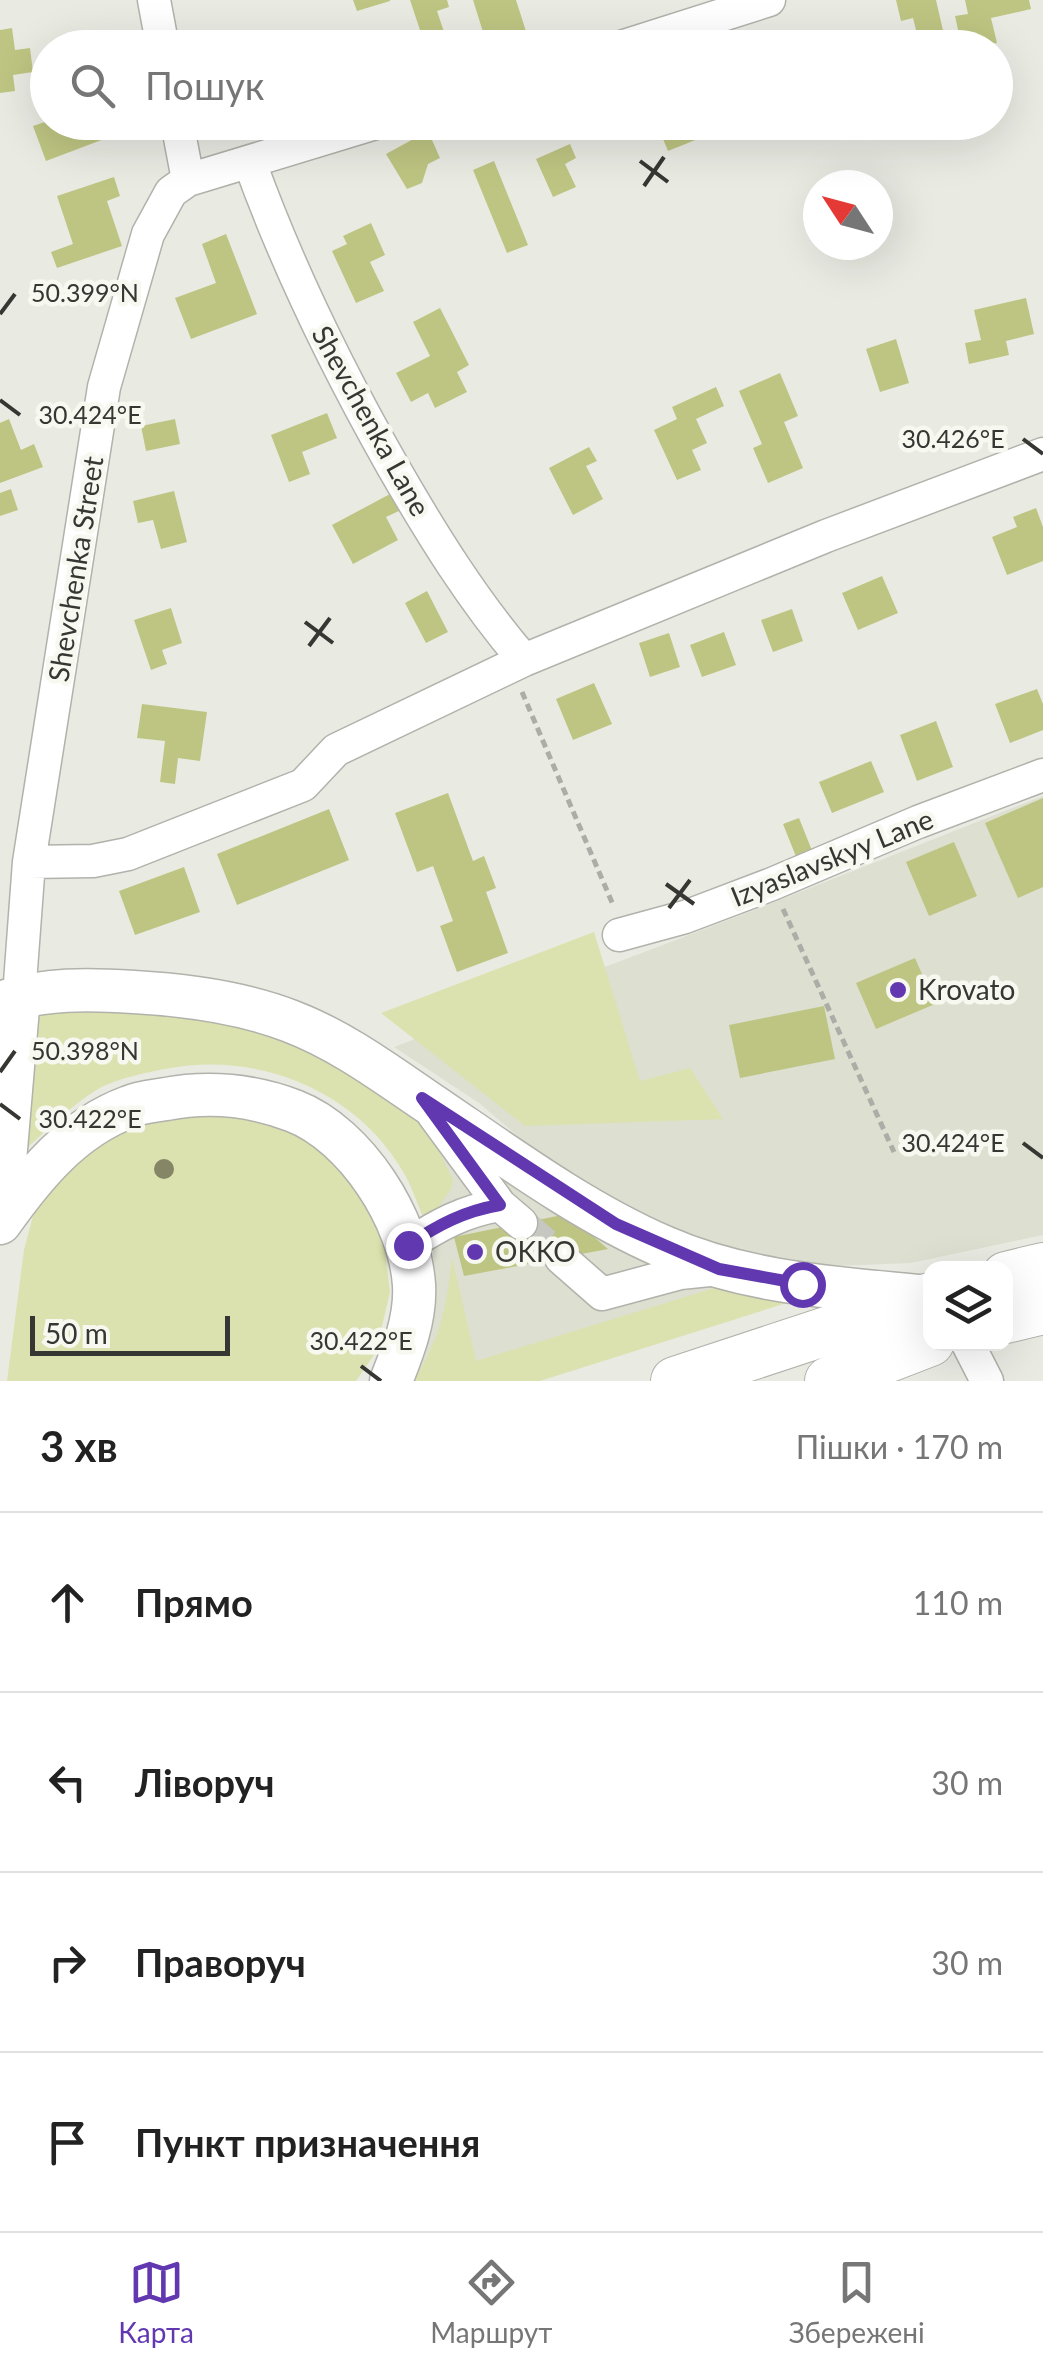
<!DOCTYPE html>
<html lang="uk">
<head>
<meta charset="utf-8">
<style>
  :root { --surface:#fff; --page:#f6f6f6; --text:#222; --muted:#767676; --line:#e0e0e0; --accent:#6138b0 }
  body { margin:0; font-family:Lato,sans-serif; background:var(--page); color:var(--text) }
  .controls { position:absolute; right:30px; bottom:30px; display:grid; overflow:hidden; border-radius:20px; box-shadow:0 10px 40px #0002 }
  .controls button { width:90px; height:90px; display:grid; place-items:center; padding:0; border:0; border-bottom:2px solid var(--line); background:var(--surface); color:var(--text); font:50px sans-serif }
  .compass { position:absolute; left:803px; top:170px; width:90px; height:90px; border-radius:50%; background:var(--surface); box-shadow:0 10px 40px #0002; rotate:306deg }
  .scale { position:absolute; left:30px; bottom:25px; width:200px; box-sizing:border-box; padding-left:10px; border:5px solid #363633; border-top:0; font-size:28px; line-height:35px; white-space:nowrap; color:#363633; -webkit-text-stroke:8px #f7f8f0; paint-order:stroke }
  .stop { position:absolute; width:30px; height:30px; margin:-22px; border:8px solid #6138b0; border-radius:50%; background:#fff }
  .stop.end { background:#6138b0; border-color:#fff; box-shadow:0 2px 10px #0008 }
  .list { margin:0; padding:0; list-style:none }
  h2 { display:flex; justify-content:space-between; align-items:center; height:130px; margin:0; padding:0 40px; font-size:42px }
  h2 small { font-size:32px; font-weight:400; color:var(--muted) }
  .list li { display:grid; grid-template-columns:65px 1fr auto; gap:30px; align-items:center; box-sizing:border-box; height:180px; padding:0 40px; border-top:2px solid var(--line) }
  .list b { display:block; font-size:38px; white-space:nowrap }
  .list em { font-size:32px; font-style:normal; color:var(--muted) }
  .icon { flex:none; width:55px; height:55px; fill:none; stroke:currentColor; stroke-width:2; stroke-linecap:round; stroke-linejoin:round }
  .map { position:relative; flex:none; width:1043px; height:1381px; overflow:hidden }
  .search { position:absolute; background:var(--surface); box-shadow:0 10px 40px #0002; left:30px; right:30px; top:30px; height:110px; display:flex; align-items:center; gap:25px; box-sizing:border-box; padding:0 35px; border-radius:55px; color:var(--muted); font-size:38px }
  .sheet { height:850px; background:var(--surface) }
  nav { display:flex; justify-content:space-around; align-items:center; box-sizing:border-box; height:140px; border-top:2px solid var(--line); background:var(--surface); font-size:28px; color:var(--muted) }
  nav a { display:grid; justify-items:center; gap:5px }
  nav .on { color:var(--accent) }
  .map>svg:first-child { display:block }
  .built { fill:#dddfd0 }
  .grass { fill:#dce2af }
  .building { fill:#bec582 }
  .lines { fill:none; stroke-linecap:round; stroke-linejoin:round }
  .minor-tunnel { stroke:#c5c7c0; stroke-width:32; stroke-dasharray:32 16; stroke-linecap:butt }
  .minor-casing { stroke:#b1b2ab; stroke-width:35 }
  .major-casing { stroke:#b1b2ab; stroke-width:45 }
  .highway-casing { stroke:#b1b2ab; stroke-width:50 }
  .path { stroke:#acada7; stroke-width:5; stroke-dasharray:8 5; stroke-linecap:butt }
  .minor { stroke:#fff; stroke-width:32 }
  .major { stroke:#fff; stroke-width:42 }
  .highway { stroke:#fff; stroke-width:48 }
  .tree { fill:#848666 }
  .route { stroke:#6138b0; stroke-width:12 }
  .ticks { fill:none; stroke:#363633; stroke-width:4 }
  .poi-dot { fill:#6138b0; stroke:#f7f8f0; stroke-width:4 }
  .labels { text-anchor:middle; stroke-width:9; stroke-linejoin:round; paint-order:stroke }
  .street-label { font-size:28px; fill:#363633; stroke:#f7f8f0 }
  .poi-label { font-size:28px; fill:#363633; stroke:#f7f8f0; text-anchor:start }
  .ticks-label { font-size:25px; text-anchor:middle; fill:#363633; stroke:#f7f8f0; stroke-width:9; stroke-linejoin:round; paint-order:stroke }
</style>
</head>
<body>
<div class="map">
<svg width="1043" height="1381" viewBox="0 0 1043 1381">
  <rect width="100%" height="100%" fill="#e9ebe3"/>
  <path class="built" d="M1043,796v439l-132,28 -101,4 -58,-8 -116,-45 -94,-57 -63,-54 -85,-56 345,-131z
    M433,1139l288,147 -251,95h-61l25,-76z"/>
  <path class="grass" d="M594,932l46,149 50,-13 33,51 -198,7 -144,-113z
    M129,1000l167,34 104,59 33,46 20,41 -2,9 -25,35c-7,-16 -13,-34 -21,-49 -46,-83 -144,-123 -234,-107 -23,4 -53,10 -73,21 -26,16 -48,38 -70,58l-8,-2 21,-140z
    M179,1109l89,8 49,26 39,39 27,52 7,58 -14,60 -20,29h-349l17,-131 10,-38 53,-67z
    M452,1257l24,104 245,-75 75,14 -256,81h-126c26,-44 33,-73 38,-124z"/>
  <path class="building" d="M353,0h37v1l-33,10z
    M410,0h37l2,7 -12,4 7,21 -21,7z
    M473,0h43l15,47 -43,1z
    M896,0h40l11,48h-44l16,-6 -6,-24 -12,3z
    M965,0h64l2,9 -40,9 6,25 -35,5 -7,-32 13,-2z
    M12,28l3,22 15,-2 3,24 -20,3 2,16 -15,2v-63z
    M824,30l6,18h-52v-1z
    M48,121l69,1 3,11 -74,28 -13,-35z
    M656,122h67l2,6 -57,23z
    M428,131l12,27 -12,6 -6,19 -15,6 -21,-35z
    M570,144l6,14 -11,6 11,23 -23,10 -17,-38z
    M494,161l34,84 -21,8 -34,-83z
    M114,177l6,19 -13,5 15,45 -65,22 -6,-16 22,-8 -16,-48z
    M371,223l14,32 -15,7 14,29 -28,12 -24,-52 15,-7 -4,-8z
    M226,234l31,80 -66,25 -16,-41 41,-15 -14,-39z
    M1026,298l8,36 -28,7 3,14 -40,9 -4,-21 16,-3 -7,-30z
    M440,308l29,57 -12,7 10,20 -32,16 -7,-15 -17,9 -15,-29 34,-17 -17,-34z
    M896,339l13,44 -29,9 -14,-43z
    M780,373l18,43 -14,6 19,46 -35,15 -15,-35 9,-4 -23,-53z
    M716,387l8,19 -28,13 11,24 -15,7 9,20 -24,10 -23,-50 23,-11 -5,-12z
    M327,413l10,25 -35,14 8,22 -21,8 -18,-47z
    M9,419l12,31 13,-6 9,23 -43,16v-60z
    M175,419l5,25 -34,7 -5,-25z
    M589,447l8,14 -11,5 17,33 -30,16 -24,-47z
    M11,489l7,21 -18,6v-23z
    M174,491l13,51 -26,7 -8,-29 -15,3 -5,-22z
    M390,494l9,17 -13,6 12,23 -45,24 -21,-39z
    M1036,508l7,19v34l-36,14 -15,-38 25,-10 -4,-10z
    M882,576l16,37 -40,17 -16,-37z
    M427,591l21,41 -22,11 -21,-40z
    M171,608l11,35 -20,7 5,14 -16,6 -17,-50z
    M792,609l11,32 -30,11 -12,-32z
    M724,632l12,33 -34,12 -12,-32z
    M669,633l11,34 -30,10 -11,-34z
    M594,683l18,41 -39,16 -17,-41z
    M1037,689l6,15v26l-33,13 -15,-39z
    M142,704l65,8 -7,49 -22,-3 -3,26 -15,-2 5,-41 -28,-3z
    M936,721l17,46 -36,14 -17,-46z
    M871,761l13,31 -52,21 -13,-31z
    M448,793l25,68 11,-5 12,32 -10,4 22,61 -51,19 -17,-46 13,-5 -20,-55 -16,6 -22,-59z
    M1043,798v89l-25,11 -33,-75z
    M329,809l20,51 -112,45 -20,-51z
    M799,818l14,35 -16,6 -14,-35z
    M954,842l23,54 -48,20 -23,-54z
    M184,867l16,45 -65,23 -16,-44z
    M915,958l20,46 -59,25 -20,-46z
    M824,1006l11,53 -95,19 -11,-53z
    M567,1214l41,35 -144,27 -10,-39z"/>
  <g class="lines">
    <path class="minor-tunnel" d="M521,1223l40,35"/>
    <defs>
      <path id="minor" d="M154,0l9,48
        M618,48l151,-48
        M177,122l11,58
        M250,163c38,105 87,205 142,302 39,68 81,136 132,195
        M29,862l64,-1 35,-7 175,-69 33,-35 188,-90 302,-124 217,-82
        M619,935l66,-18 87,-33 146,-62 125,-47
        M19,996l10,-134 75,-475 44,-153 23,-42 17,-12 191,-58
        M433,1114l67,91 21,18
        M408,1245c30,-20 56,-34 92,-40
        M561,1258l41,36 78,-21 39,-4
        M968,1344l19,37"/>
      <path id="major" d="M0,1003c43,-15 89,-14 134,-11 52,3 107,10 156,29 50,19 92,50 136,80 77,52 153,109 238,146 84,37 176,41 266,50
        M0,1220l19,-224
        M0,1223c34,-48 72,-95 129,-116 11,-5 25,-6 37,-8 42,-8 87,-4 128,12 62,24 116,109 120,174 2,33 -11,66 -23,96"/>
      <path id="highway" d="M1006,1276l37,-9
        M1006,1319l37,-9
        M675,1381l255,-84
        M829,1381l101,-39"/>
    </defs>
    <use href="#minor" class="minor-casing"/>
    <use href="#major" class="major-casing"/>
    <use href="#highway" class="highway-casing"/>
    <path class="path" d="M522,692l92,215
      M783,909l111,243"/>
    <use href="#minor" class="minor"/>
    <use href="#major" class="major"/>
    <use href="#highway" class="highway"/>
  </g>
  <circle class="tree" cx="164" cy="1169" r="10"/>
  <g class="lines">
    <path class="route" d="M408,1245c30,-20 56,-34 92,-40l-78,-107 194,126 103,45 83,15"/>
  </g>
  <path class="ticks" d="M640,161l28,21M644,186l20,-29M0,314l15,-20M0,400l20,15M1023,439l20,15M305,622l28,21M309,646l21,-28M666,884l28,20M669,908l21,-28M0,1072l15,-21M0,1104l20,15M1023,1143l20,15M361,1366l20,15"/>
  <g class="poi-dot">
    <circle cx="898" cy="990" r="10"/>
    <circle cx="475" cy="1252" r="10"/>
  </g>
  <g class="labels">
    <g class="street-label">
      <text transform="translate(371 421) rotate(61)" y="10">Shevchenka Lane</text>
      <text transform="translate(76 569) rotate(-81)" y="10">Shevchenka Street</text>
      <text transform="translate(832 858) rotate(-22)" y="10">Izyaslavskyy Lane</text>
    </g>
    <g class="poi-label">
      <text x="918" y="1000">Krovato</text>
      <text x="495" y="1262">OKKO</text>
    </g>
  </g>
  <g class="ticks-label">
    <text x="85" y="302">50.399°N</text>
    <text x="90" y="424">30.424°E</text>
    <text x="953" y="448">30.426°E</text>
    <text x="85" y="1060">50.398°N</text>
    <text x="90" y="1128">30.422°E</text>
    <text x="953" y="1152">30.424°E</text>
    <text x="361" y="1350">30.422°E</text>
  </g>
</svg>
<div class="controls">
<button><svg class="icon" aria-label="layers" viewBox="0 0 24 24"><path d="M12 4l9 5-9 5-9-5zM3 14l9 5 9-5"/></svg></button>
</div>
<svg class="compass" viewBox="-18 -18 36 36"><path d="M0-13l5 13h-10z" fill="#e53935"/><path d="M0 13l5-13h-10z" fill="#767676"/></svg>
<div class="scale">50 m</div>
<div class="stop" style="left:802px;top:1284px"></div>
<div class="stop end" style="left:408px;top:1245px"></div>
<div class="search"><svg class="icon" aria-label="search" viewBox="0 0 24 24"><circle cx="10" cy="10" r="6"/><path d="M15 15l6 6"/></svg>Пошук</div>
</div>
<section class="sheet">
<h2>3 хв<small>Пішки · 170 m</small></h2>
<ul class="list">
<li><svg class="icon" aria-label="ahead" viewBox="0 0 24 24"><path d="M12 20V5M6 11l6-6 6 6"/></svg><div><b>Прямо</b></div><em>110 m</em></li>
<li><svg class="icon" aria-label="left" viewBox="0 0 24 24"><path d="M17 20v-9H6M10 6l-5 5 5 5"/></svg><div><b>Ліворуч</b></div><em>30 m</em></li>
<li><svg class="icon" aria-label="right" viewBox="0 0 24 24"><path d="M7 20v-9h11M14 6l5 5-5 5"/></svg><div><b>Праворуч</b></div><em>30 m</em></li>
<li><svg class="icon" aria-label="arrive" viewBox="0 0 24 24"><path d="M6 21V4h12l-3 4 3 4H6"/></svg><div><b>Пункт призначення</b></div></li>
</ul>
</section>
<nav>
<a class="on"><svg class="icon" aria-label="map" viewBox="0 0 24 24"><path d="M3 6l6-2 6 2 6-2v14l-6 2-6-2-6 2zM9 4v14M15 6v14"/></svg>Карта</a>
<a><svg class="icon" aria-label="directions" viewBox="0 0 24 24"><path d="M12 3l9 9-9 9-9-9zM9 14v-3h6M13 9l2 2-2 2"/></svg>Маршрут</a>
<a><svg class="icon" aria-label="saved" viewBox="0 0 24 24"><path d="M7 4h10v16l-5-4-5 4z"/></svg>Збережені</a>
</nav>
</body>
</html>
